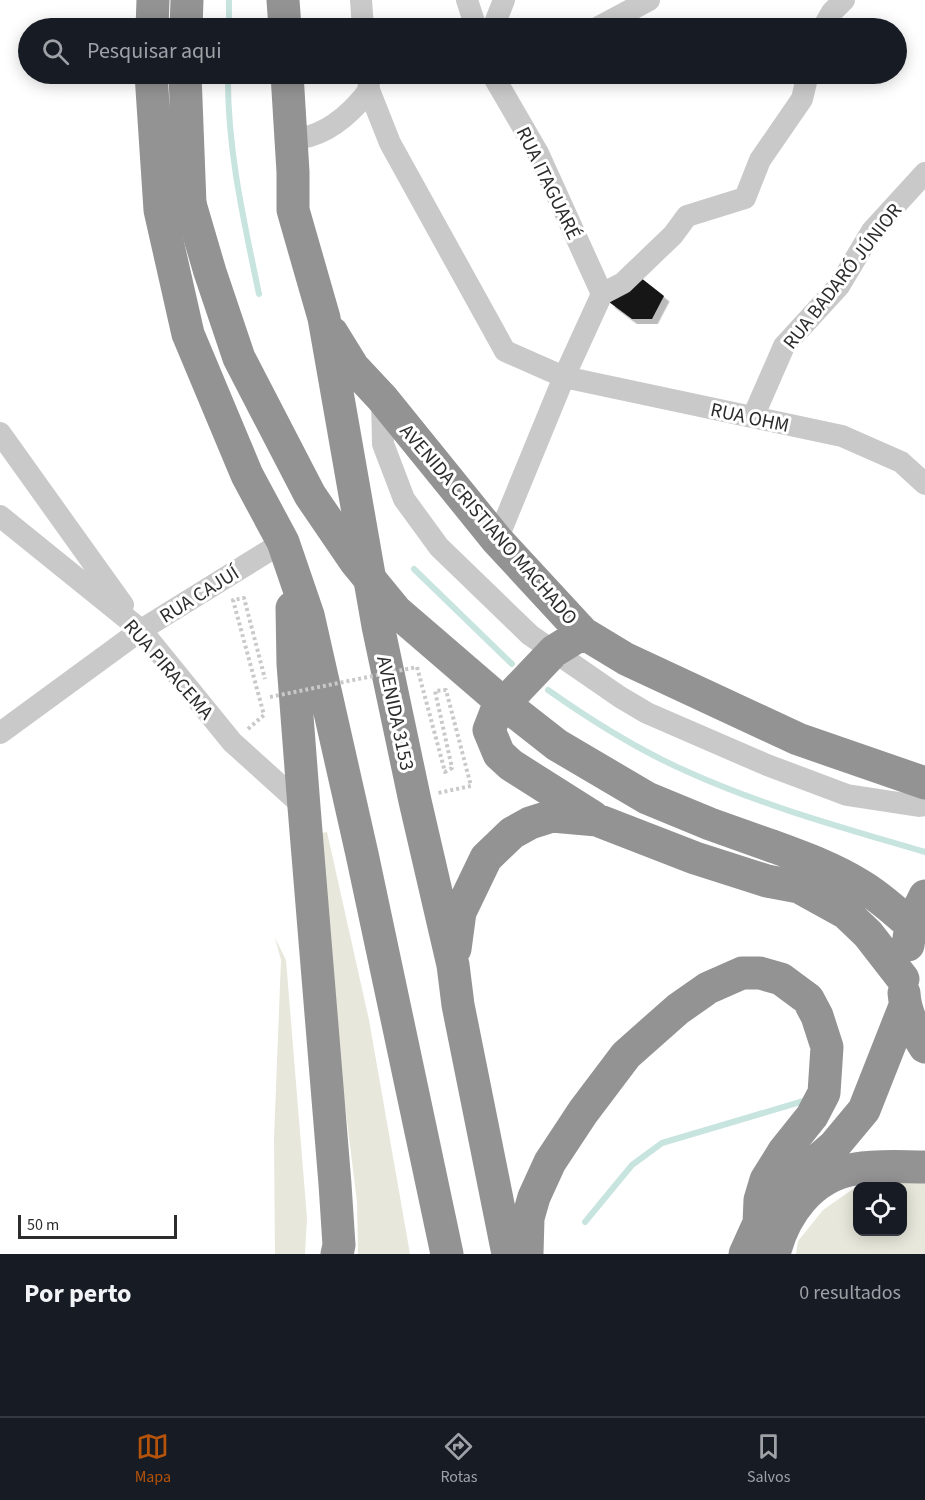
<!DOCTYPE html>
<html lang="pt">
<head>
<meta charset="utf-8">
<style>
  :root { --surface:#171b24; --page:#20242c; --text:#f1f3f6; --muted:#9ea1a6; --line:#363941; --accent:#b45309 }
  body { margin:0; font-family:"Source Sans 3",sans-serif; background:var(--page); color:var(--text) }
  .controls { position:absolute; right:18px; bottom:18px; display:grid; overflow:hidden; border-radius:12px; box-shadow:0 3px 15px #0003 }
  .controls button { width:54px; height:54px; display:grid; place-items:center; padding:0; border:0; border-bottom:2px solid var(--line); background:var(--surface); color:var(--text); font:30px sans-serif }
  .scale { position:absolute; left:18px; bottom:15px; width:159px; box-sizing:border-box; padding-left:6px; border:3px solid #2c2c2c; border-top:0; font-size:16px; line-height:21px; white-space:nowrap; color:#2c2c2c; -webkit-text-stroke:4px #fff; paint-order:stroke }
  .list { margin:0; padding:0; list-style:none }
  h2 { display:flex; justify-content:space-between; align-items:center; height:78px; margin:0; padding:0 24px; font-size:26px }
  h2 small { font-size:20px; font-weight:400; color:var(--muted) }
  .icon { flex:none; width:33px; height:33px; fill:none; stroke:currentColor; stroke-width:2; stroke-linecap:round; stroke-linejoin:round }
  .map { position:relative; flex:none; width:925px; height:1254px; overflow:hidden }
  .search { position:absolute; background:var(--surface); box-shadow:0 3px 15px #0003; left:18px; right:18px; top:18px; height:66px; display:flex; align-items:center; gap:15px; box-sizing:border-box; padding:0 21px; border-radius:33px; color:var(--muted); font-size:22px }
  .sheet { height:162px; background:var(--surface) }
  nav { display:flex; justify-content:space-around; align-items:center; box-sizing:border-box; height:84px; border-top:2px solid var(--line); background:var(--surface); font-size:16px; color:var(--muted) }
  nav a { display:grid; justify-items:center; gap:3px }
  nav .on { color:var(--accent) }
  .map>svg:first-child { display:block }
  .green { fill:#e8e7db; fill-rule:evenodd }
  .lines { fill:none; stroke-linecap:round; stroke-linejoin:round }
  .stream { stroke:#c7e4df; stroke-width:6 }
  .building { fill:#131313; filter:url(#shadow) }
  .path { stroke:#c9c9c9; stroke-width:4; stroke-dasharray:3 3; stroke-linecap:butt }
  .minor { stroke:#c9c9c9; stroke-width:22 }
  .highway { stroke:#939393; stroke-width:33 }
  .path-bridge { stroke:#c9c9c9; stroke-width:4; stroke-dasharray:3 3; stroke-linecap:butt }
  .highway-bridge { stroke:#939393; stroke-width:33 }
  .labels { text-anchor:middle; stroke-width:6; stroke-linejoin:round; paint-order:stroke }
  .street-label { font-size:20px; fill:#2c2c2c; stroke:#fff }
</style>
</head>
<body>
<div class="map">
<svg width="925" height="1254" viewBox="0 0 925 1254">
  <defs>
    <filter id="shadow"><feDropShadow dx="5.5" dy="5.5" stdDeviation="0" flood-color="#0004"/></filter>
  </defs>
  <rect width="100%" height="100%" fill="#fff"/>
  <path class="green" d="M327,832l42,188 41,234h-52l-1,-52 -22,-178 -14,-191z
    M275,938l11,22 21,258 -2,36h-30l-1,-115 7,-179z
    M925,1180v74h-129l2,-13 25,-31 40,-28zM858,1186h44v46h-44z"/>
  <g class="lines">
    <path class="stream" d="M229,28v-28
      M228,74c-1,74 16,148 31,220
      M414,569l98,95
      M548,690c44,31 88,59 138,81 77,35 158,57 239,81
      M585,1222l47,-57 30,-22 145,-43"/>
  </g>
  <path class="building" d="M636,274l28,22 -12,23h-20l-23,-17z"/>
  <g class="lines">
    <path class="path" d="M417,667l28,105 7,-4 -17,-77 11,-1 25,96 -33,7
      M248,729l16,-14 -31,-115 11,-2 21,81"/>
    <path class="minor" d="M361,0l2,28
      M467,0l9,28
      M493,28l11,-28
      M597,28l52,-28
      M823,28l9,-16 12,-12
      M368,74l1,16 21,53 115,208 59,26 278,59 59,26 24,22
      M492,74l46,79 64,141
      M291,138c6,0 13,0 19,-2 24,-7 45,-27 59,-46
      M602,294l21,-11 50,-48 14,-19 58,-18 15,-38 42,-61 6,-25
      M382,398l1,46 21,55 35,48 91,88 90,62 27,16 120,52 80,30 72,11 6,-1
      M753,417l31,-71 55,-60 33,-55 53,-58
      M0,433l123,172
      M0,516l141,114 91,112 72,65
      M497,540l67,-163 38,-83
      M0,733l141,-103 142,-88"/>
    <path class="highway" d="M283,0l2,28
      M152,28l1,-28
      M186,28l1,-28
      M151,74l9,136 28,124 59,141 36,67 25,73 54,239 85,400
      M185,74l5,130
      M287,74l6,98v38l31,108 54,308 37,175 38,164 5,40 50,249
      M332,333l21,34 29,31 115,142 86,93 43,26 172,80 127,44
      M292,608l1,56 11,143 31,377 4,61 -2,9
      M583,633l-29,18 -58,61 -7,18 10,24 12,11 82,52
      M772,846c30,11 61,22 88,39 19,11 35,26 51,40
      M908,945l3,-20 14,-29
      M455,949l5,-37 26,-54 26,-25 18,-10 22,-7 45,4 98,38 72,23 32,6 47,26 22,21 35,45
      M904,993c1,20 10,37 21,54
      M527,1254l1,-36 6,-21 16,-35 33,-50 43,-57 52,-46 30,-21 34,-15h18l21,6 27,20 9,17 10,31 -3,46 -12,23 -28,35 -18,29 -6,20 -1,23
      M745,1254l14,-31 37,-44 38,-33 30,-36 41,-104
      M774,1254c10,-40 37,-78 81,-85 23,-4 47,-2 70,-2"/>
    <path class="path-bridge" d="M270,697l147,-30"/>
    <path class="highway-bridge" d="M190,204l20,68 29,86 71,137 45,66 41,50 101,87 60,47 90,53 63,26 62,22"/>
  </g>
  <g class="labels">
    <g class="street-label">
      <text transform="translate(549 183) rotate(64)" y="7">RUA ITAGUARÉ</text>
      <text transform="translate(842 276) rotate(-52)" y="7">RUA BADARÓ JÚNIOR</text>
      <text transform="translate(750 417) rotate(12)" y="7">RUA OHM</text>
      <text transform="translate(489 524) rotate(49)" y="7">AVENIDA CRISTIANO MACHADO</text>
      <text transform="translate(199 594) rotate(-32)" y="7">RUA CAJUÍ</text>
      <text transform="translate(169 669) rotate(49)" y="7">RUA PIRACEMA</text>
      <text transform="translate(396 713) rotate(78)" y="7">AVENIDA 3153</text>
    </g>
  </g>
</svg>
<div class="controls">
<button><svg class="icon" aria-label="locate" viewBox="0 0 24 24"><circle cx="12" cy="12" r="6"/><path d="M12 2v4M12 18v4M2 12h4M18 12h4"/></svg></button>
</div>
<div class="scale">50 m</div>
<div class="search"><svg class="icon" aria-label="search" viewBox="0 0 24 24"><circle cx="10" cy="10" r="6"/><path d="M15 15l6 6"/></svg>Pesquisar aqui</div>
</div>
<section class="sheet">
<h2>Por perto<small>0 resultados</small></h2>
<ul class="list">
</ul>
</section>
<nav>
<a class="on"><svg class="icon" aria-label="map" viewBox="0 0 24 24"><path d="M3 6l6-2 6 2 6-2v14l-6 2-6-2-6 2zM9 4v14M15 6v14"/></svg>Mapa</a>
<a><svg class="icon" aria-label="directions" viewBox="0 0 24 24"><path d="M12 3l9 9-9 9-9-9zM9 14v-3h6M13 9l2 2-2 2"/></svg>Rotas</a>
<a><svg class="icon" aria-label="saved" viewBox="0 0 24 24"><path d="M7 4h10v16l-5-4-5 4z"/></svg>Salvos</a>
</nav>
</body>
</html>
